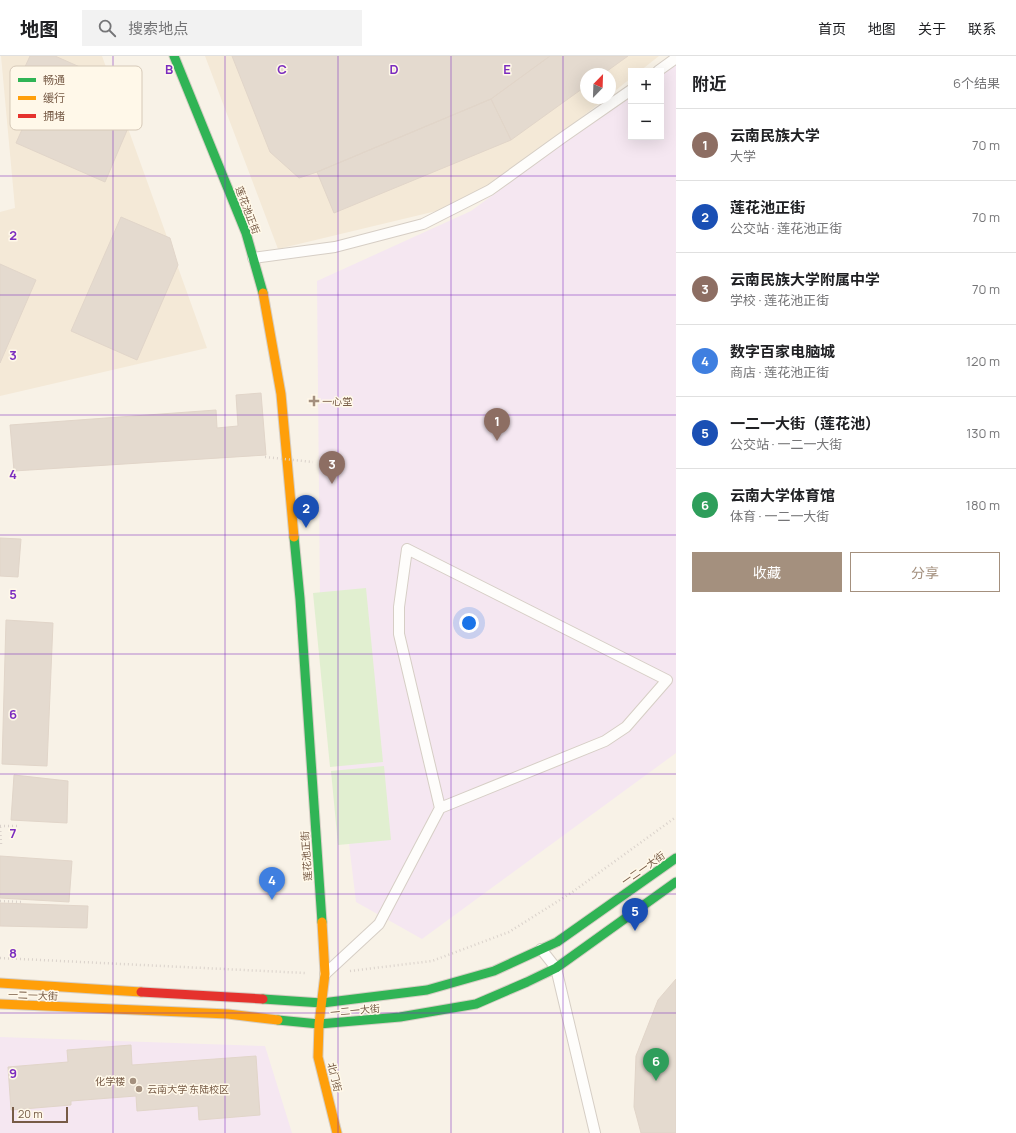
<!DOCTYPE html>
<html lang="zh">
<head>
<meta charset="utf-8">
<style>
  :root { --surface:#fff; --page:#f2f2f2; --text:#202124; --muted:#757577; --line:#e0e0e0; --accent:#a4907e }
  body { margin:0; font-family:Manrope,"Noto Sans SC",sans-serif; background:var(--page); color:var(--text) }
  .controls { position:absolute; right:12px; top:12px; display:grid; overflow:hidden; border-radius:0px; box-shadow:0 4px 16px #0002 }
  .controls button { width:36px; height:36px; display:grid; place-items:center; padding:0; border:0; border-bottom:1px solid var(--line); background:var(--surface); color:var(--text); font:20px sans-serif }
  .compass { position:absolute; left:580px; top:12px; width:36px; height:36px; border-radius:50%; background:var(--surface); box-shadow:0 4px 16px #0002; rotate:23deg }
  .scale { position:absolute; left:12px; bottom:10px; width:56px; box-sizing:border-box; padding-left:4px; border:2px solid #775b46; border-top:0; font-size:11px; line-height:14px; white-space:nowrap; color:#775b46; -webkit-text-stroke:3px #fff8e9; paint-order:stroke }
  .you { position:absolute; left:469px; top:567px; width:14px; height:14px; margin:-10px; border:3px solid #fff; border-radius:50%; background:#1a73e8; box-shadow:0 0 0 6px #1a73e833 }
  .badge { display:grid; place-items:center; width:26px; height:26px; border-radius:50%; background:var(--accent); color:#fff; font-size:13px; font-weight:700 }
  .pin { position:absolute; translate:-50% -33px; filter:drop-shadow(0 1px 2px #0008) }
  .pin::after { content:''; position:absolute; top:21px; width:14px; height:12px; background:inherit; clip-path:polygon(0 0,100% 0,50% 100%) }
  .list { margin:0; padding:0; list-style:none }
  h2 { display:flex; justify-content:space-between; align-items:center; height:52px; margin:0; padding:0 16px; font-size:17px }
  h2 small { font-size:13px; font-weight:400; color:var(--muted) }
  .list li { display:grid; grid-template-columns:26px 1fr auto; gap:12px; align-items:center; box-sizing:border-box; height:72px; padding:0 16px; border-top:1px solid var(--line) }
  .list b { display:block; font-size:15px; white-space:nowrap }
  .list p { margin:0; font-size:13px; white-space:nowrap; color:var(--muted) }
  .list em { font-size:13px; font-style:normal; color:var(--muted) }
  .actions { display:flex; gap:8px; padding:12px 16px }
  .actions a { flex:1; padding:9px 0; border:1px solid var(--accent); border-radius:0px; text-align:center; font-size:14px; color:var(--accent) }
  .actions .main { background:var(--accent); color:#fff }
  .icon { flex:none; width:22px; height:22px; fill:none; stroke:currentColor; stroke-width:2; stroke-linecap:round; stroke-linejoin:round }
  .map { position:relative; flex:none; width:676px; height:1077px; overflow:hidden }
  header { display:flex; align-items:center; gap:24px; box-sizing:border-box; height:56px; padding:0 20px; background:var(--surface); border-bottom:1px solid var(--line) }
  header strong { font-size:19px }
  nav { display:flex; gap:22px; margin-inline-start:auto; font-size:14px }
  .search { width:280px; height:36px; background:var(--page); display:flex; align-items:center; gap:10px; box-sizing:border-box; padding:0 14px; border-radius:0px; color:var(--muted); font-size:15px }
  main { display:flex }
  aside { flex:1; background:var(--surface) }
  .map>svg:first-child { display:block }
  .residential { fill:#f4e9d7 }
  .education { fill:#f5e7f1 }
  .green { fill:#e1efd0 }
  .building { fill:#e4dacf; stroke:#e1d5c9 }
  .lines { fill:none; stroke-linecap:round; stroke-linejoin:round }
  .lane-casing { stroke:#d6cec5; stroke-width:12 }
  .fast-casing { stroke:#d6cec4; stroke-width:11 }
  .slow-casing { stroke:#d6cec4; stroke-width:11 }
  .jam-casing { stroke:#d6cec4; stroke-width:11 }
  .path { stroke:#dad2cb; stroke-width:2.5; stroke-dasharray:1 3; stroke-linecap:butt }
  .lane { stroke:#fefdfb; stroke-width:10 }
  .fast { stroke:#30b455; stroke-width:9 }
  .slow { stroke:#ff9f0a; stroke-width:9 }
  .jam { stroke:#e5322d; stroke-width:9 }
  .path-bridge { stroke:#dad2cb; stroke-width:2.5; stroke-dasharray:1 3; stroke-linecap:butt }
  .grid { fill:none; stroke:#7b2cbf; stroke-width:1; stroke-opacity:0.55 }
  .poi-dot { fill:#a4907e; stroke:#fff8e9; stroke-width:1.5 }
  .labels { text-anchor:middle; stroke-width:3; stroke-linejoin:round; paint-order:stroke }
  .street-label { font-size:10px; fill:#775b46; stroke:#fff8e9 }
  .poi-label { font-size:10px; fill:#775b46; stroke:#fff8e9; text-anchor:start }
  .key { fill:#fff8e9; stroke:#d6c9b8; stroke-width:1 }
  .key-label { font-size:11px; fill:#775b46 }
  .grid-label { font-size:13px; text-anchor:middle; font-weight:bold; fill:#7b2cbf; stroke:#fff8e9; stroke-width:3; stroke-linejoin:round; paint-order:stroke }
</style>
</head>
<body>
<header>
<strong>地图</strong>
<div class="search"><svg class="icon" aria-label="search" viewBox="0 0 24 24"><circle cx="10" cy="10" r="6"/><path d="M15 15l6 6"/></svg>搜索地点</div>
<nav><a>首页</a><a>地图</a><a>关于</a><a>联系</a></nav>
</header>
<main>
<div class="map">
<svg width="676" height="1077" viewBox="0 0 676 1077">
  <rect width="100%" height="100%" fill="#f8f2e7"/>
  <path class="residential" d="M1,0h101l105,292 -207,48v-184l15,-4z
    M205,0h454l-19,15h-9v7l-21,17v-21h-24v24h20l-132,104 -196,47z"/>
  <path class="education" d="M676,3v694l-254,186 -66,-37 -36,-301 -3,-320 154,-70 160,-118v44h30v-66z
    M0,981l265,9 27,87h-292z"/>
  <path class="green" d="M366,532l17,174 -53,5 -17,-174z
    M384,710l7,74 -53,5 -7,-74z"/>
  <path class="building" d="M30,0h25l52,23 -10,22 18,8 -5,11 18,8 -23,54 -89,-39 29,-65 -21,-9z
    M232,0h318l-59,43 -174,73 -18,6 -29,-26z
    M550,0h78l-25,18h-17v12l-75,54 -20,-41z
    M491,43l20,41 -177,73 -17,-41z
    M121,161l49,21 8,27 -41,95 -66,-29z
    M0,208l36,16 -36,83z
    M261,337l5,62 -252,16 -4,-46 206,-15 1,18 21,-2 -2,-31z
    M0,482l21,1 -3,38 -18,-1z
    M6,564l47,3 -6,143 -45,-2z
    M14,719l54,6 -1,42 -56,-3z
    M0,800l72,5 -3,41 -69,-4z
    M0,847l88,3 -1,22 -87,-2z
    M676,923v154h-35l-7,-26 2,-51 22,-56z
    M131,989l1,20 124,-9 4,59 -61,5 -1,-14 -61,5 -1,-15 -65,5v4l-60,5 -3,-43 60,-5 -1,-12z"/>
  <g class="lines">
    <defs>
      <path id="lane" d="M658,15l18,-13
        M253,202l82,-11 88,-23 67,-34 72,-52 69,-48
        M407,493l260,131 -41,47 -21,14 -165,67 -41,-174v-27z
        M541,893l15,19 39,165
        M325,918l54,-50 61,-116"/>
      <path id="fast" d="M174,0l72,177 17,60
        M294,481l6,62 22,323
        M263,943l59,4 105,-13 67,-19 63,-29 119,-84
        M278,964l41,4 81,-7 76,-13 51,-22 29,-14 120,-86"/>
      <path id="slow" d="M263,237l18,101 13,143
        M322,866l3,52 -6,50 -1,33 19,76
        M0,927l141,9
        M0,948l228,10 50,6"/>
      <path id="jam" d="M141,936l122,7"/>
    </defs>
    <use href="#lane" class="lane-casing"/>
    <use href="#fast" class="fast-casing"/>
    <use href="#slow" class="slow-casing"/>
    <use href="#jam" class="jam-casing"/>
    <path class="path" d="M0,770h17
      M0,771l1,17h-1
      M0,845l22,1
      M0,902l305,15
      M350,915l82,-10 77,-29 62,-39 105,-76"/>
    <use href="#lane" class="lane"/>
    <use href="#fast" class="fast"/>
    <use href="#slow" class="slow"/>
    <use href="#jam" class="jam"/>
    <path class="path-bridge" d="M265,401l48,5"/>
  </g>
  <path class="grid" d="M113,0v1077M225,0v1077M338,0v1077M451,0v1077M563,0v1077M0,120h676M0,239h676M0,359h676M0,479h676M0,598h676M0,718h676M0,838h676M0,957h676"/>
  <g class="poi-dot">
    <path d="M312 339h4v4h4v4h-4v4h-4v-4h-4v-4h4z"/>
    <circle cx="133" cy="1025" r="4"/>
    <circle cx="139" cy="1033" r="4"/>
  </g>
  <g class="labels">
    <g class="street-label">
      <text transform="translate(248 154) rotate(69)" y="4">莲花池正街</text>
      <text transform="translate(306 800) rotate(-94)" y="4">莲花池正街</text>
      <text transform="translate(643 812) rotate(-35)" y="4">一二一大街</text>
      <text transform="translate(33 939) rotate(2)" y="4">一二一大街</text>
      <text transform="translate(355 954) rotate(-5)" y="4">一二一大街</text>
      <text transform="translate(335 1021) rotate(76)" y="4">北门街</text>
    </g>
    <g class="poi-label">
      <text x="322" y="349">一心堂</text>
      <text x="125" y="1029" text-anchor="end">化学楼</text>
      <text x="147" y="1037">云南大学 东陆校区</text>
    </g>
  </g>
  <rect x="10" y="10" width="132" height="64" rx="6" class="key"/>
  <rect x="18" y="22" width="18" height="4" fill="#30b455"/>
  <rect x="18" y="40" width="18" height="4" fill="#ff9f0a"/>
  <rect x="18" y="58" width="18" height="4" fill="#e5322d"/>
  <g class="key-label">
    <text x="43" y="28">畅通</text>
    <text x="43" y="46">缓行</text>
    <text x="43" y="64">拥堵</text>
  </g>
  <g class="grid-label">
    <text x="169" y="18">B</text>
    <text x="282" y="18">C</text>
    <text x="394" y="18">D</text>
    <text x="507" y="18">E</text>
    <text x="13" y="184">2</text>
    <text x="13" y="304">3</text>
    <text x="13" y="423">4</text>
    <text x="13" y="543">5</text>
    <text x="13" y="663">6</text>
    <text x="13" y="782">7</text>
    <text x="13" y="902">8</text>
    <text x="13" y="1022">9</text>
  </g>
</svg>
<div class="controls">
<button>+</button>
<button>−</button>
</div>
<svg class="compass" viewBox="-18 -18 36 36"><path d="M0-13l5 13h-10z" fill="#e53935"/><path d="M0 13l5-13h-10z" fill="#757577"/></svg>
<div class="scale">20 m</div>
<div class="you"></div>
<div class="pin badge" style="left:497px;top:385px;background:#8d6e63">1</div>
<div class="pin badge" style="left:306px;top:472px;background:#1a4fb4">2</div>
<div class="pin badge" style="left:332px;top:428px;background:#8d6e63">3</div>
<div class="pin badge" style="left:272px;top:844px;background:#3f7fe0">4</div>
<div class="pin badge" style="left:635px;top:875px;background:#1a4fb4">5</div>
<div class="pin badge" style="left:656px;top:1025px;background:#2e9e5b">6</div>
</div>
<aside>
<h2>附近<small>6个结果</small></h2>
<ul class="list">
<li><span class="badge" style="background:#8d6e63">1</span><div><b>云南民族大学</b><p>大学</p></div><em>70 m</em></li>
<li><span class="badge" style="background:#1a4fb4">2</span><div><b>莲花池正街</b><p>公交站 · 莲花池正街</p></div><em>70 m</em></li>
<li><span class="badge" style="background:#8d6e63">3</span><div><b>云南民族大学附属中学</b><p>学校 · 莲花池正街</p></div><em>70 m</em></li>
<li><span class="badge" style="background:#3f7fe0">4</span><div><b>数字百家电脑城</b><p>商店 · 莲花池正街</p></div><em>120 m</em></li>
<li><span class="badge" style="background:#1a4fb4">5</span><div><b>一二一大街（莲花池）</b><p>公交站 · 一二一大街</p></div><em>130 m</em></li>
<li><span class="badge" style="background:#2e9e5b">6</span><div><b>云南大学体育馆</b><p>体育 · 一二一大街</p></div><em>180 m</em></li>
</ul>
<div class="actions"><a class="main">收藏</a><a>分享</a></div>
</aside>
</main>
</body>
</html>
